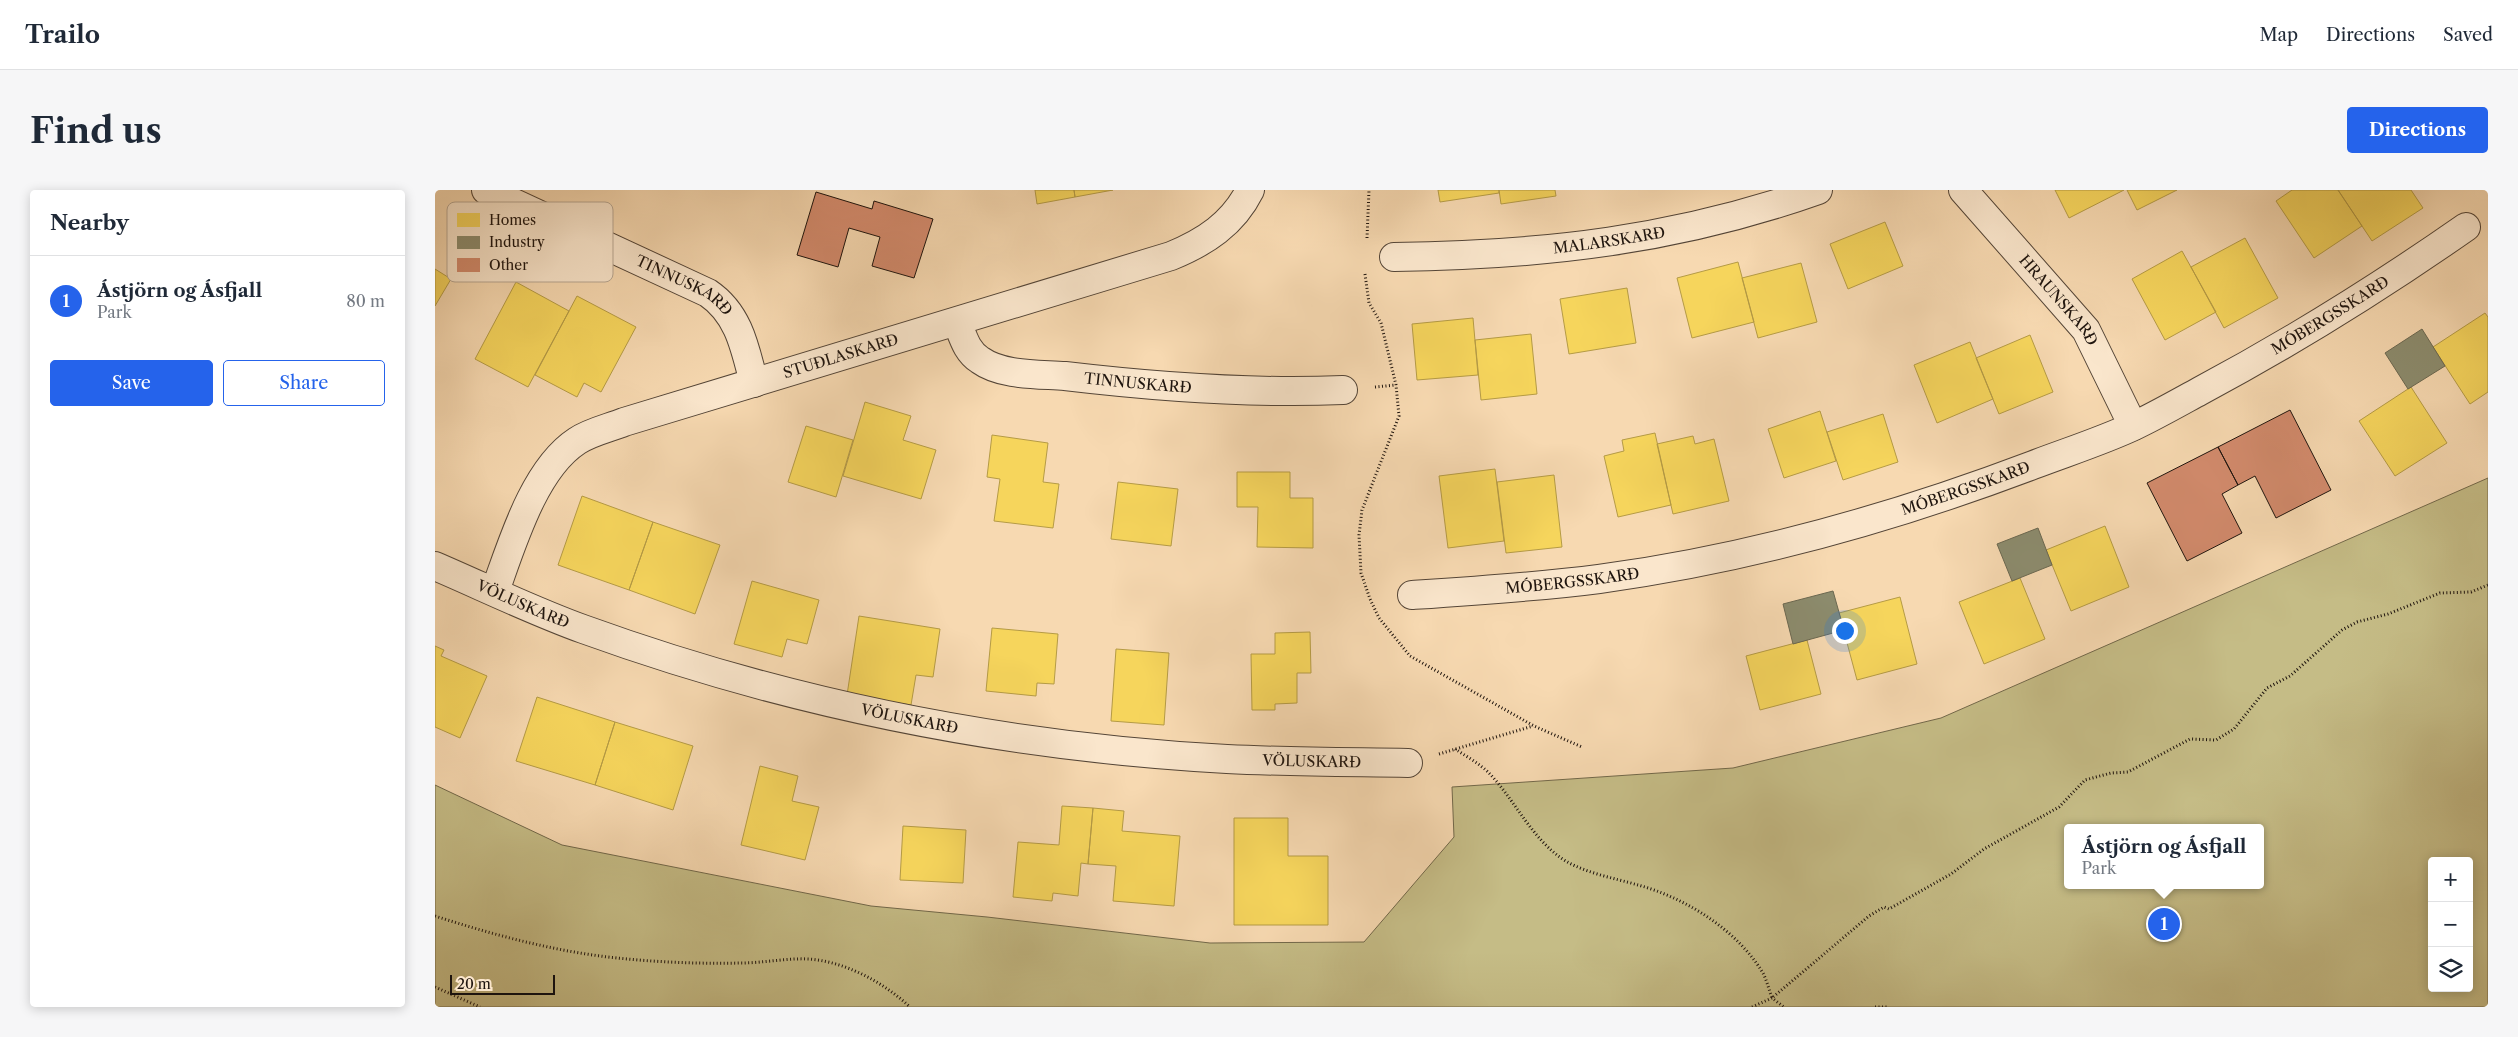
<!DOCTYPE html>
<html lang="en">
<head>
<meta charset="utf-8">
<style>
  :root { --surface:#fff; --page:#f6f6f7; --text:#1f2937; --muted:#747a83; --line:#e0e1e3; --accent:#2563eb }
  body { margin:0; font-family:"Libre Caslon Text",serif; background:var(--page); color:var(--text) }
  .controls { position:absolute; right:15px; bottom:15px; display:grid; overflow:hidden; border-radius:5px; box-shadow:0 2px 12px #0003 }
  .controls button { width:45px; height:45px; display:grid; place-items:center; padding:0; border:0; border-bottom:1px solid var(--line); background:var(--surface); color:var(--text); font:25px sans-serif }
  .scale { position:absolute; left:15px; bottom:12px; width:105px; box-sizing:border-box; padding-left:5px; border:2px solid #1e140e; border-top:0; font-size:14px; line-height:18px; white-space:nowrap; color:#1e140e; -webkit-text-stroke:4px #fae6cc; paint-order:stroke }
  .you { position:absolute; left:1409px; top:440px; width:18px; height:18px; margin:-12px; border:4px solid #fff; border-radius:50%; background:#1a73e8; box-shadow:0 0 0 8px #1a73e833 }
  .badge { display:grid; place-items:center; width:32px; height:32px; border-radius:50%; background:var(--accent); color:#fff; font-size:16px; font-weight:700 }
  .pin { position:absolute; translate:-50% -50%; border:2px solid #fff; box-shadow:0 1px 5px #0006 }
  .popup { position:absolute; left:1629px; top:634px; width:200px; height:65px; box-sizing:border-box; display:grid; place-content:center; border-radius:5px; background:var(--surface); filter:drop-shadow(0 1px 4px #0005); font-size:16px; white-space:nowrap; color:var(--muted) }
  .popup b { font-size:19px; color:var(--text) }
  .popup::after { content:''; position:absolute; left:50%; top:100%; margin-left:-10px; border:10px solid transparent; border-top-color:var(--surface) }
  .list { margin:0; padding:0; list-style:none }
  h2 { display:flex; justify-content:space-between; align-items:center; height:65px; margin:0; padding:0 20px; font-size:21px }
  h2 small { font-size:16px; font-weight:400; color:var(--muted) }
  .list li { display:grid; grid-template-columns:32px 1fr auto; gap:15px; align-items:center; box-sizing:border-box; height:90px; padding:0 20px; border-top:1px solid var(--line) }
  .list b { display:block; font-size:19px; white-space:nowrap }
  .list p { margin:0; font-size:16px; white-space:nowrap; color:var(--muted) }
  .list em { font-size:16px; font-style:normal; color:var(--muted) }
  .actions { display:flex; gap:10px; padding:15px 20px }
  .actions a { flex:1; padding:11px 0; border:1px solid var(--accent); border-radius:5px; text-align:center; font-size:18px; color:var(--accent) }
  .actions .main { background:var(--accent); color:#fff }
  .icon { flex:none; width:28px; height:28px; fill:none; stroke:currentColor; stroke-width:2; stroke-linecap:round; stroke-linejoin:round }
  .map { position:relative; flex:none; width:2053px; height:817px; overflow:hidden; border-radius:5px }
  header { display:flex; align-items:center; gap:30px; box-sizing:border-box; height:70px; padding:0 25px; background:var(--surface); border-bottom:1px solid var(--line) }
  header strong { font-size:24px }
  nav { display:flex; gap:28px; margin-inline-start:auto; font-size:18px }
  .intro { display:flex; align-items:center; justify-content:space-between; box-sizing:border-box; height:120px; padding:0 30px }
  h1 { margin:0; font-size:35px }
  .button { padding:12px 22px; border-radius:5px; background:var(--accent); color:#fff; font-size:18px; font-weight:700 }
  main { display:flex; gap:30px; padding:0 30px }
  aside { flex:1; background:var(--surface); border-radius:5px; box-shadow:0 2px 12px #0003 }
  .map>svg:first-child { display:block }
  .green { fill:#c5bc86; stroke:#72684a; fill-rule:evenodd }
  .homes { fill:#f6d55c; stroke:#b59b45 }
  .industry { fill:#8c8c6e; stroke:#6b6851 }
  .building { fill:#d38b6d; stroke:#1e140e }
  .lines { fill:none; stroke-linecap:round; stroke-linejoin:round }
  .minor-casing { stroke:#544537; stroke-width:30 }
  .path { stroke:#1e140e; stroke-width:3; stroke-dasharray:1 2.5; stroke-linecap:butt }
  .minor { stroke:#fae6cc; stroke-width:28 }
  .labels { text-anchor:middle; stroke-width:5; stroke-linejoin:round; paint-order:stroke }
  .street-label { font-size:15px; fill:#1e140e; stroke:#fae6cc }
  .key { fill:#fae6cc; stroke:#b8a793; stroke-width:1 }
  .key-label { font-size:14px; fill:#1e140e }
</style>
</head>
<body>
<header>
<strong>Trailo</strong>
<nav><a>Map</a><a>Directions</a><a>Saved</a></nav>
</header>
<div class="intro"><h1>Find us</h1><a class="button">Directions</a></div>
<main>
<aside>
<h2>Nearby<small></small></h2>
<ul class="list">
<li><span class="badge">1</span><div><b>Ástjörn og Ásfjall</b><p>Park</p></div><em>80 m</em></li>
</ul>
<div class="actions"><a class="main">Save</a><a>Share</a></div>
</aside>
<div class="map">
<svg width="2053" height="817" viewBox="0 0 2053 817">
  <rect width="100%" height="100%" fill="#f7d9b1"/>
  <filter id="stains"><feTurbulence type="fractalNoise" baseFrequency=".004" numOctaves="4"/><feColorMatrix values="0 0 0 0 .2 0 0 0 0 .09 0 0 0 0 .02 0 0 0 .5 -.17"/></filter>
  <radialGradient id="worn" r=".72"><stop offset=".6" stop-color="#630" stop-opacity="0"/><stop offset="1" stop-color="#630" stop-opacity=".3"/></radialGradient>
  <path class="green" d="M2053,288v529h-2053v-222l127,60 309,61 116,11 223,26 154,-1 90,-105 -2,-50 281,-19 208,-50zM1633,638h192v57h-192zM1997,671h37v127h-37z"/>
  <path class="homes" d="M600,0h39l1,7 -38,7z
    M639,0h39l-38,7z
    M1003,0h61v3l-59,9z
    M1064,0h56l1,6 -55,8z
    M1620,0h69l-55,28z
    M1692,0h50l-40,20z
    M1857,0h46l24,36 -48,32 -38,-57z
    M1903,0h73l12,18 -51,33z
    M1450,32l18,44 -55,23 -18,-45z
    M1810,48l33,60 -54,30 -33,-61z
    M1747,61l34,61 -51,28 -33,-61z
    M1303,72l16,60 -62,16 -15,-60z
    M1366,73l16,59 -59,16 -16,-60z
    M0,79l16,10 -16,27z
    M81,92l53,29 -41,76 -53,-28z
    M1192,98l9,55 -67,11 -9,-55z
    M142,106l59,31 -35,65 -17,-9 -7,14 -42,-22z
    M2050,123l3,4v75l-18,12 -37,-57z
    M1038,128l5,57 -61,5 -5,-56z
    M1096,144l6,60 -56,6 -6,-60z
    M1595,145l23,57 -54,22 -23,-56z
    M1535,152l23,57 -56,24 -23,-58z
    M1976,197l36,56 -52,33 -36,-55z
    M430,212l46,14 -8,24 33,10 -15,49 -78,-23z
    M1385,221l16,50 -52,17 -16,-49z
    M1448,224l15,48 -55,18 -16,-48z
    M371,236l47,14 -17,57 -48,-15z
    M1220,243l16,72 -53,12 -14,-61 20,-5 -2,-11z
    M557,245l56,8 -5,39 16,2 -6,44 -59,-7 6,-42 -13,-2z
    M1258,246l2,8 19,-5 15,62 -56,13 -16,-70z
    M1060,279l9,72 -56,7 -9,-72z
    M802,282h53v26h23v50l-56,-1 1,-40h-21z
    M1119,285l8,72 -56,6 -9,-71z
    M683,292l60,7 -7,57 -60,-7z
    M147,306l71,26 -24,68 -71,-25z
    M218,332l67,23 -25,69 -66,-24z
    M1670,336l24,61 -58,24 -25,-61z
    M1585,388l25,61 -61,25 -25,-62z
    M317,391l67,19 -12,44 -20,-5 -5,18 -48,-13z
    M1465,407l17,67 -60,16 -18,-67z
    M424,426l81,13 -7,48 -17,-2 -5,30 -64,-10z
    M557,438l66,6 -4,50 -17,-1 -1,13 -50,-5z
    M875,442l1,41h-14v30l-22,1v6h-23l-1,-56h24v-21z
    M1372,450l14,54 -61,16 -14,-54z
    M0,456l9,4 -3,6 46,20 -27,62 -25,-11z
    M681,459l53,4 -5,72 -53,-4z
    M102,507l78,25 -20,63 -79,-24z
    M180,532l78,24 -20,64 -78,-25z
    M325,576l38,10 -6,25 27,6 -14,53 -64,-15z
    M627,616l31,2 -5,56 -7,-1 -3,33 -25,-3 -1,8 -39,-4 5,-55 41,3z
    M658,618l31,3 -2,20 58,5 -6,70 -61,-5 3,-35 -28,-2z
    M799,628h54v38h40v69h-94z
    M468,636l63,4 -3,53 -63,-3z"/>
  <path class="industry" d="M1987,139l23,37 -37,23 -23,-36z
    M1603,338l14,37 -40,16 -15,-37z
    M1398,401l11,39 -51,14 -10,-40z"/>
  <path class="building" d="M381,2l56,17 2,-8 59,18 -19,59 -42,-12 8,-29 -31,-9 -11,39 -41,-12z
    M1855,220l41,80 -55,28 -21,-42 -17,9 -20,-38z
    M1783,257l20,38 -16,9 20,39 -55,28 -40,-78z"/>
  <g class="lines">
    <defs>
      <g id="minor">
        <path id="s1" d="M51,0l222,103c31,21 37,55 46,90"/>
        <path id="s2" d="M1528,0l123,140 47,96"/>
        <path id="s3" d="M959,67c150,-2 283,-17 424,-67"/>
        <path id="s4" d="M522,132c6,14 9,29 23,38 22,16 59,14 85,16 93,11 185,18 278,14"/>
        <path id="s5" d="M0,376c49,21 98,45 148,63 207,75 424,118 644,130 60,3 121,3 181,4"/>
        <path id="s6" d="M60,401c17,-47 39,-122 82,-150 13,-9 32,-13 47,-19l547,-166c34,-14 62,-32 79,-66"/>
        <path id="s7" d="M977,405c62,-4 125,-8 187,-16 149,-20 294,-61 434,-114 34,-13 69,-24 101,-39 23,-11 44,-23 66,-35 92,-49 180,-104 266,-164"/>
      </g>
    </defs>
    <use href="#minor" class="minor-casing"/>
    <path class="path" d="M932,48l2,-48
      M930,84l4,29 12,20 15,62 3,31 -37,94 -3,25 2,38 9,26 9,19 31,38 124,70 48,21
      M940,197l21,-2
      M1020,559c11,7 25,15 34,24 24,25 40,60 68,82 21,17 57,23 81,30 48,13 99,45 125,88 4,8 6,17 9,25l97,-82 15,-9 5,2 62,-35 33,-25 75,-42 26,-27 26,-7 17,-1 62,-33 26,1 18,-11 33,-41 23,-12 52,-46 15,-8 31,-8 52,-21 31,-1 17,-7
      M1004,564l94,-28
      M0,726c56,18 114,34 173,41 44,5 88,7 133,6 22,0 45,-5 68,-4 37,3 74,23 101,48
      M0,797l45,20
      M1317,817l20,-9 12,9
      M1440,817h12"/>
    <use href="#minor" class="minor"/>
  </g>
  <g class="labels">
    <g class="street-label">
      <text dy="5" stroke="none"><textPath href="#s3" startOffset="216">MALARSKARÐ</textPath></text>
      <text dy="5" stroke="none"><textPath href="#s1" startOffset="220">TINNUSKARÐ</textPath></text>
      <text dy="5" stroke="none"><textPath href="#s2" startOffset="146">HRAUNSKARÐ</textPath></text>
      <text dy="5" stroke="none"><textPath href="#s7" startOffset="971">MÓBERGSSKARÐ</textPath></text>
      <text dy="5" stroke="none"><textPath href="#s6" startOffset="451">STUÐLASKARÐ</textPath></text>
      <text dy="5" stroke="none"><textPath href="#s4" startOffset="206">TINNUSKARÐ</textPath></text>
      <text dy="5" stroke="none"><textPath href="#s7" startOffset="566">MÓBERGSSKARÐ</textPath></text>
      <text dy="5" stroke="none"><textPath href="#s7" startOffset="161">MÓBERGSSKARÐ</textPath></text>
      <text dy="5" stroke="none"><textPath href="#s5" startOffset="96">VÖLUSKARÐ</textPath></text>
      <text dy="5" stroke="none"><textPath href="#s5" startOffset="500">VÖLUSKARÐ</textPath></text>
      <text dy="5" stroke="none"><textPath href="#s5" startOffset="905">VÖLUSKARÐ</textPath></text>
    </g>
  </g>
  <rect x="12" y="12" width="166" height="80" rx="8" class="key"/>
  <rect x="22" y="23" width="23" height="14" fill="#f6d55c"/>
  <rect x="22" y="46" width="23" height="13" fill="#8c8c6e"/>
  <rect x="22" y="68" width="23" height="14" fill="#d38b6d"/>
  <g class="key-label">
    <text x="54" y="35">Homes</text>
    <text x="54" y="57">Industry</text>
    <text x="54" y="80">Other</text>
  </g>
  <rect width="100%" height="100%" filter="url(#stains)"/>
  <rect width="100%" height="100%" fill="url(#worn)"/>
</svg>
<div class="controls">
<button>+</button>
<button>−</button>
<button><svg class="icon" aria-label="layers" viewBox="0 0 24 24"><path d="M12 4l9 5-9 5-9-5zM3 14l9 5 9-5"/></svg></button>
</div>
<div class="scale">20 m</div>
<div class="you"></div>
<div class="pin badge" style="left:1729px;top:734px">1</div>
<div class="popup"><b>Ástjörn og Ásfjall</b>Park</div>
</div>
</main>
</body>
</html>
